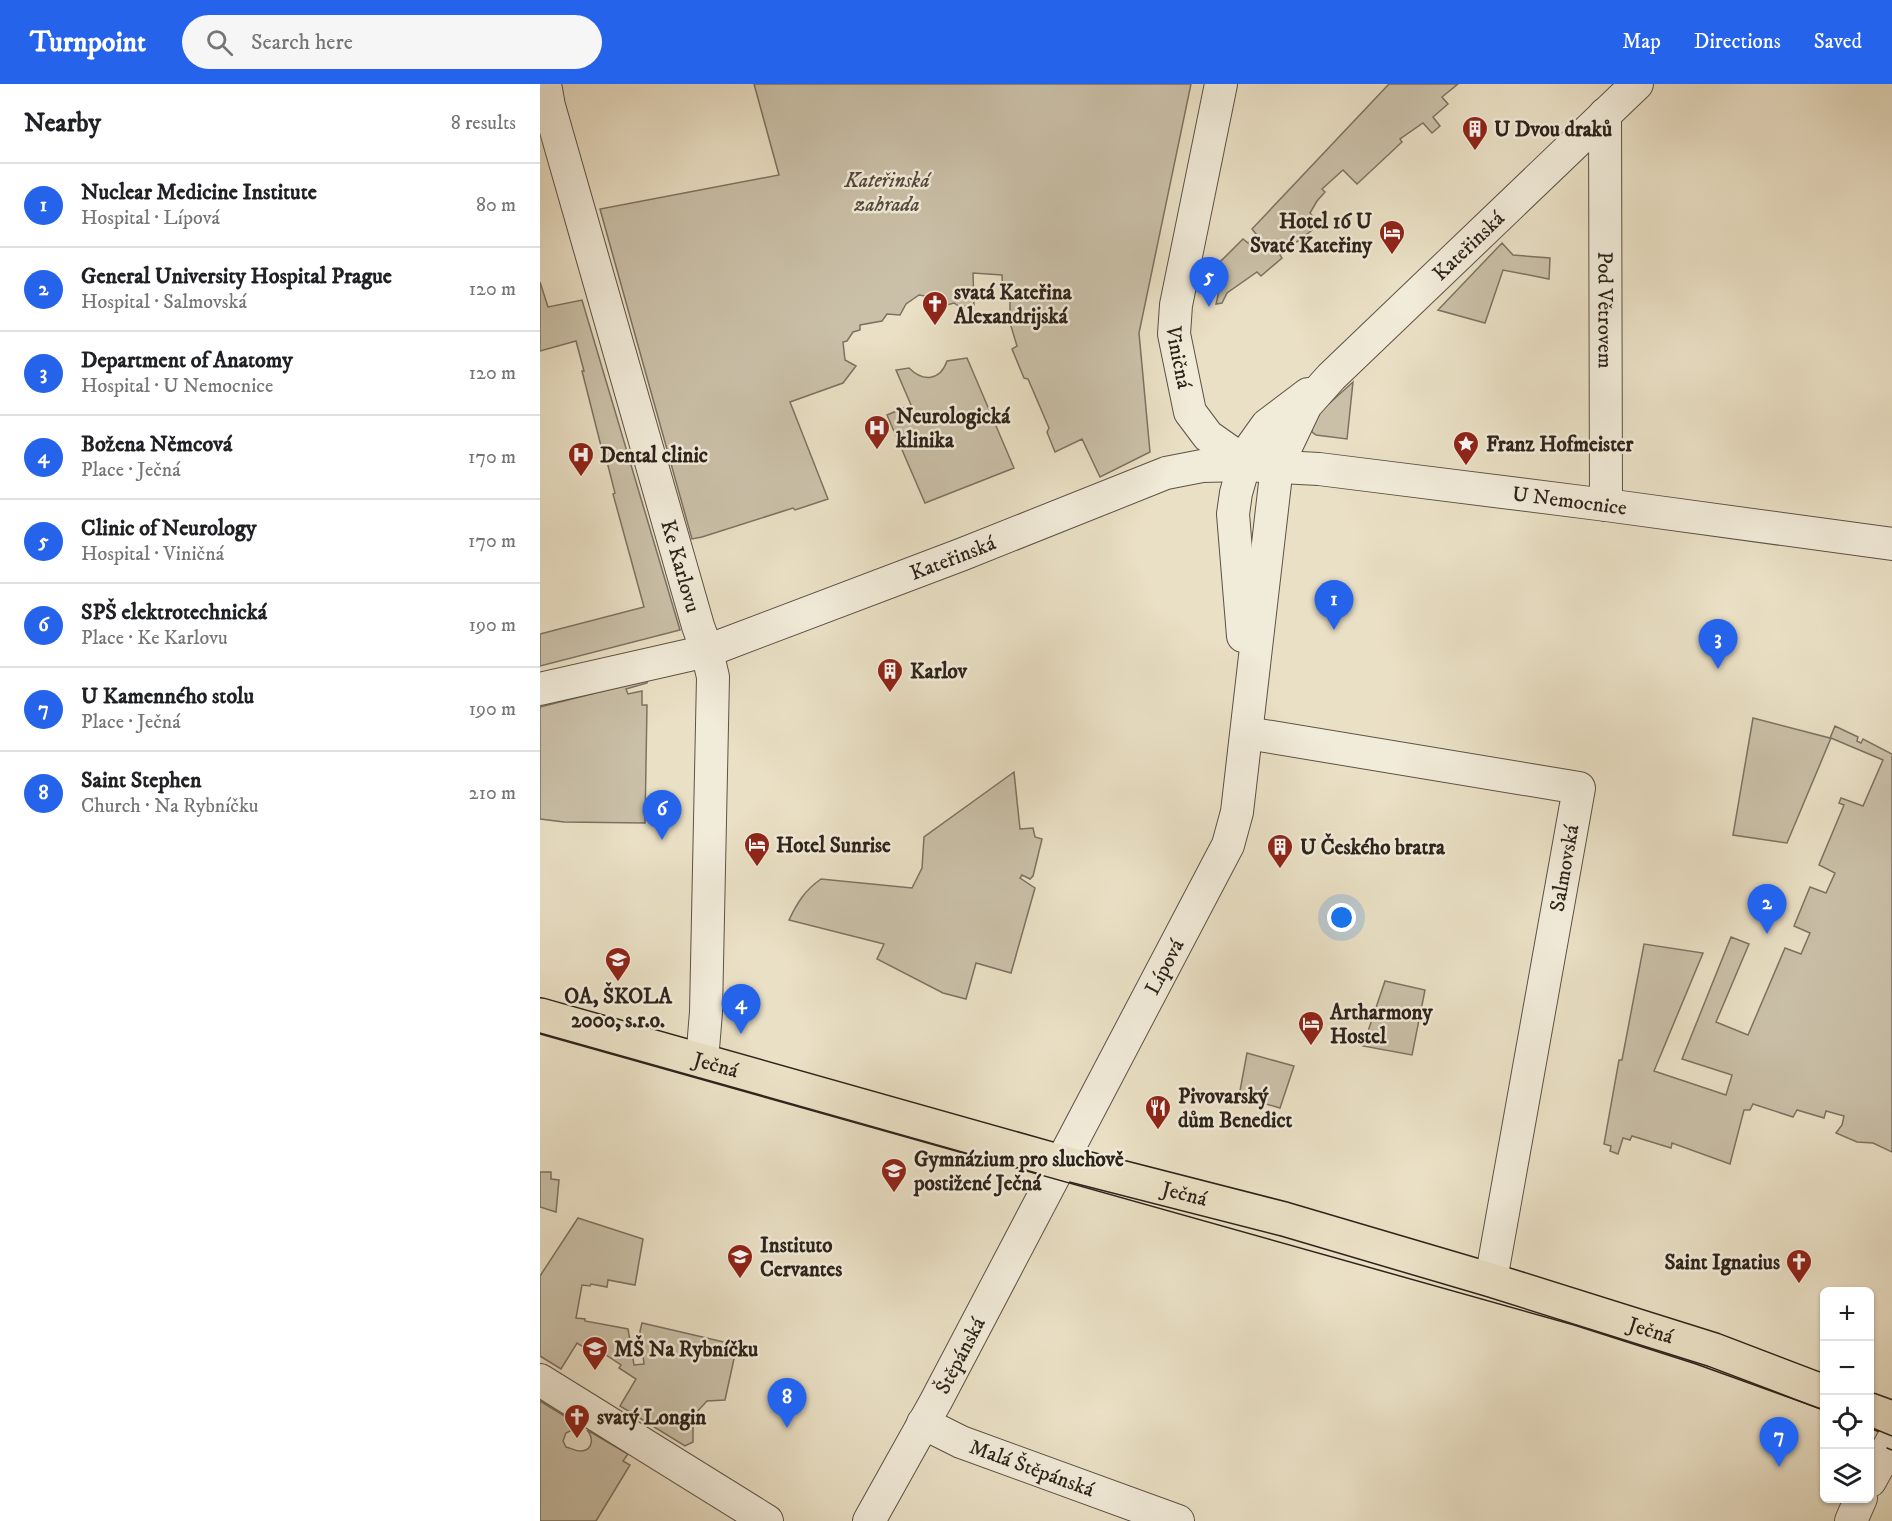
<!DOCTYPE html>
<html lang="en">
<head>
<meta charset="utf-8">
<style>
  :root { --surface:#fff; --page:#f6f6f6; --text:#202124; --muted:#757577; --line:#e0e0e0; --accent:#2563eb }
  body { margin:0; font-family:"IM FELL DW Pica",serif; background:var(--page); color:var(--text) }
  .controls { position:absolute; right:18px; bottom:18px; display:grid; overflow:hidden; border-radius:9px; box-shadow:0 2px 4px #0004 }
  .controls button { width:54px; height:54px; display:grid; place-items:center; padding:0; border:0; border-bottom:2px solid var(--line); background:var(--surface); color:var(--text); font:30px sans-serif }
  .you { position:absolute; left:802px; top:834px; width:21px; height:21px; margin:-15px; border:4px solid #fff; border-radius:50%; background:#1a73e8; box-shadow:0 0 0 9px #1a73e833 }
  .badge { display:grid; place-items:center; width:39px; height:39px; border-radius:50%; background:var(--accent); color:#fff; font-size:20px; font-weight:700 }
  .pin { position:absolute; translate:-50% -50px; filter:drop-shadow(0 2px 3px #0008) }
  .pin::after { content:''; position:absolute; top:32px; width:21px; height:18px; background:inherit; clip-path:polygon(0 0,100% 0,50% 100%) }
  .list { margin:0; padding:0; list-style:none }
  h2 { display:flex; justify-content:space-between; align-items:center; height:78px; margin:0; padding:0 24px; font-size:26px }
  h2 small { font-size:20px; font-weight:400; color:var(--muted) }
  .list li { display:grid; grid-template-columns:39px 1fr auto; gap:18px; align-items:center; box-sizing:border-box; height:84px; padding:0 24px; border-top:2px solid var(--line) }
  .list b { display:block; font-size:22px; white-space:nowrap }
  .list p { margin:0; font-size:20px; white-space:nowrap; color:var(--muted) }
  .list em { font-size:20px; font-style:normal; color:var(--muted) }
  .icon { flex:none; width:33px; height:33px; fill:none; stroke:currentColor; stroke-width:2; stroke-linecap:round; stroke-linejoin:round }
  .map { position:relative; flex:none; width:1352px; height:1437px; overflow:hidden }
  header { display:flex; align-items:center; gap:36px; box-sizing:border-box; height:84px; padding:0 30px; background:var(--accent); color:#fff }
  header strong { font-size:28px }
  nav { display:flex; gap:33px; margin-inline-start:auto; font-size:21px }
  .search { width:420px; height:54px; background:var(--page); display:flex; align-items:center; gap:15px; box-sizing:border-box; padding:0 21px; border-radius:33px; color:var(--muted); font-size:22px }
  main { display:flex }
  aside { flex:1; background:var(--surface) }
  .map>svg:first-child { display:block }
  .green { fill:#cac0a8; stroke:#7c7262; stroke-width:1.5 }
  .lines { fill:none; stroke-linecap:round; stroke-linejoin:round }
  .minor-casing { stroke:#5c5246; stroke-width:34 }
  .major-casing { stroke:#2d231b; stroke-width:36 }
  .minor { stroke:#f1ebd9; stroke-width:32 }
  .major { stroke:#eae0c5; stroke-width:33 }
  .tram { stroke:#2d231b; stroke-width:1.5 }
  .labels { text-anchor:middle; stroke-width:5; stroke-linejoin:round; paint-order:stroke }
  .poi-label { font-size:21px; font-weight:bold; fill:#2d231b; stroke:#f1ebd9; text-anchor:start }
  .park-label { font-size:21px; font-style:italic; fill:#544a3e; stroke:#f1ebd9 }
  .street-label { font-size:21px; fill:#2d231b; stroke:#f1ebd9 }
</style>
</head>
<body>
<header>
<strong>Turnpoint</strong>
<div class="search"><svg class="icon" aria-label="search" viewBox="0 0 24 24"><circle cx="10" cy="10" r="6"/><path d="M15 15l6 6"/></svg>Search here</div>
<nav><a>Map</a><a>Directions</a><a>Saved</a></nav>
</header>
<main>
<aside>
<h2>Nearby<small>8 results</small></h2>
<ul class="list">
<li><span class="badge">1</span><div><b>Nuclear Medicine Institute</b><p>Hospital · Lípová</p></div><em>80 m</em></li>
<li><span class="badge">2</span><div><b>General University Hospital Prague</b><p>Hospital · Salmovská</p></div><em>120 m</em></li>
<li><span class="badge">3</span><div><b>Department of Anatomy</b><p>Hospital · U Nemocnice</p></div><em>120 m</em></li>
<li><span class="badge">4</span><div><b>Božena Němcová</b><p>Place · Ječná</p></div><em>170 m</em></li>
<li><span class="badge">5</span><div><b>Clinic of Neurology</b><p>Hospital · Viničná</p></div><em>170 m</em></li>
<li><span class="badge">6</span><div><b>SPŠ elektrotechnická</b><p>Place · Ke Karlovu</p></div><em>190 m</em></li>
<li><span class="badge">7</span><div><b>U Kamenného stolu</b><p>Place · Ječná</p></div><em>190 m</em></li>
<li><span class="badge">8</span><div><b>Saint Stephen</b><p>Church · Na Rybníčku</p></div><em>210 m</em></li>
</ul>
</aside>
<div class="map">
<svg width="1352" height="1437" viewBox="0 0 1352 1437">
  <rect width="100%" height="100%" fill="#eae0c5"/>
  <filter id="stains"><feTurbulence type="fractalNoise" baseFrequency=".00333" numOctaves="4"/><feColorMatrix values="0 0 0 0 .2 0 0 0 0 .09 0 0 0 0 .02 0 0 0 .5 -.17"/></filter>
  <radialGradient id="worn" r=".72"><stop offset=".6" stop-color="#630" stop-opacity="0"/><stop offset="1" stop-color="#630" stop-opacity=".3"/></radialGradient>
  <path class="green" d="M214,0h437l-52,249 11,119 -50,25 -18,-38 -27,13 -8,-20 2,-4 -21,-49 -4,-1 -12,-29 5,-3 -7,-23v-24l-7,-2 -1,-22 -29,-2 1,32 -14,2 -6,-4 -14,4 -9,-10 -12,-2 -13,9 -6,11 -13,-1 -5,7 -22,4v5l-7,2 -6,9 -4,1 2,18 11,6 -13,17 -53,19 38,97 -33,11 -2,-2 -91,29 -10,2 -92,-330 179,-34z
    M849,0h69l-16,13 6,7 -15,13 7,9 -8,7 -9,-10 -23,16 2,3 -45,42 -14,-14 -21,19 3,3 -8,9 -7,12 10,11 -40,31 2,3 -21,18 -4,-4 -30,21 -5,10 -6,1 6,-26 -5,-1 4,-16 22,-22 5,4 8,-9 -4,-5z
    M962,159l11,12 37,3 -1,21 -46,-9 -18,53 -47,-13z
    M0,198l8,25 34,-7 98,330 -140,36v-32l104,-27 -31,-113 2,-1 -12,-47h-2l-19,-75h2l-8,-30 -36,10z
    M427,274l47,110 -89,35 -38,-88 24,-10 -15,-35 13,-2c14,14 31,13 38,-7z
    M813,298l-6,57 -31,-4 -4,-3v-7l10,-15z
    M107,596v3l-21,6 2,5 14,-3v14h5l-2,118 -81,-1 -24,-3v-112z
    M1213,634l77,20 5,-12 23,11 -1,4 4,2 2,-4 29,15v398l-19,-9 -16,-1 -21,-9 6,-8 2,-9 -18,-5 -2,7 -27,-8 -4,7 -40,-13 -3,6h-6l-14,54 -58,-21 -1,5 -39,-12 -2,4 -7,-2 -5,16 -8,-3 1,-5 -7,-2 15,-84h3l22,-116 59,9 -49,118 72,24 6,-20 -50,-16 49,-122 18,7 -33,78 32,13 37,-87 16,6 9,-21 -16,-7 16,-39 16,6 9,-20 -16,-8 25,-60 -5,-2 2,-5 22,8 20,-46 -52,-22 -44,105 -54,-8z
    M474,688l6,57 13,-1 2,9 7,2 -9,37 -3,3 -8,-4 -2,3 15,10 -24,85 -35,-10 -10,36 -23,-6 -66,-34 7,-15 -95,-24c8,-17 16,-30 32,-41l91,9 10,-20 2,-31z
    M845,897l40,9 -13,65 -49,-9z
    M707,969l47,13 -14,42 -41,-12z
    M0,1088h11v7l8,1 -3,32 -16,-5z
    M38,1134l65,21 -8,46 -27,-5 -1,7 -16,-3 -1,2 -8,-1 -6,33 9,1v2l43,8 6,36 10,-1 -4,-33 2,-8 95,22 -12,55 -18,1 -14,15v26l-8,4 -65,-40 16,-27 -17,-11 2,-3 -15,-10 -3,4 -26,-16 -16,26 -21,-13v-80z
    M0,1317l44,27 -6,-1 -12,6 -3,8 3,6c5,1 11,5 16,4 12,-2 11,-14 5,-21l41,24 -5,7 7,4 -34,56h-56z"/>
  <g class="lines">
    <defs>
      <g id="minor">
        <path id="s1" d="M5,0l4,22 149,520 9,25 6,26 -7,335 -4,49"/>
        <path id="s2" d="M681,0l-45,221 -2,29 16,78 18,24 27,19 9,10"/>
        <path id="s3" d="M1065,30l1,391"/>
        <path d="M703,552l-10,-122 3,-21 8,-28 8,-19 15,-21 41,-31"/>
        <path id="s4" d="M0,605l167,-38 256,-97 203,-81 36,-7 42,-1 75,4 287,36 286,39"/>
        <path d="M707,649l332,55 -88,492"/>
        <path d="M0,1296l227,141"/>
        <path id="s5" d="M383,1339l38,19 217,79"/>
        <path d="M1330,1397l22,-40"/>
        <path id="s6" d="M329,1437l67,-120 292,-556 9,-33 40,-346 29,-61 25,-28 306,-293"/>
        <path d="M1311,1437l10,-23"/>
      </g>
      <g id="major">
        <path id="s7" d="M0,931l521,147 223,57 207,61 223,70 110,42"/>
        <path d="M1330,1326l22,8"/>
      </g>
    </defs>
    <use href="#minor" class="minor-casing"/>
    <use href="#major" class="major-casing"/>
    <use href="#minor" class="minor"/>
    <use href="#major" class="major"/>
    <path class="tram" d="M0,950l1034,291 122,39 128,46
      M1330,1343l22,9
      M1347,1364l5,2"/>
  </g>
  <defs>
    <symbol id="building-pin" viewBox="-11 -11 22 30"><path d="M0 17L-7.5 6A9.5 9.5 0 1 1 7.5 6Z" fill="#8f2418" stroke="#f1ebd9"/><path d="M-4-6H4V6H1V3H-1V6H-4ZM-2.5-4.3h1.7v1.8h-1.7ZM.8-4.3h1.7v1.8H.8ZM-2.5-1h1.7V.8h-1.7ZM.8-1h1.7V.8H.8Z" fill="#fff"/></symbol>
    <symbol id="hotel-pin" viewBox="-11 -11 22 30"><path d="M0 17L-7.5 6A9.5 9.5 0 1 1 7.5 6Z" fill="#8f2418" stroke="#f1ebd9"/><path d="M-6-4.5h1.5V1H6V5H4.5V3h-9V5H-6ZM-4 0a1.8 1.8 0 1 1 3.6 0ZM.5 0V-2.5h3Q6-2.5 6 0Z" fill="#fff"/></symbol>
    <symbol id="church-pin" viewBox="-11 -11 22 30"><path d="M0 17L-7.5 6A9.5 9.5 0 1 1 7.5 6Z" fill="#8f2418" stroke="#f1ebd9"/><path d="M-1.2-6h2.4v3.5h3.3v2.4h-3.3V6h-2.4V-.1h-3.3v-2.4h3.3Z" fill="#fff"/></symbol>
    <symbol id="hospital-pin" viewBox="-11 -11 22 30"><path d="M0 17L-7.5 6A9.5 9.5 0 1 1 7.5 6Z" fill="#8f2418" stroke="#f1ebd9"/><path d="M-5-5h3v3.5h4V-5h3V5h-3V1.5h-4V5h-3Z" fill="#fff"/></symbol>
    <symbol id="sight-pin" viewBox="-11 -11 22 30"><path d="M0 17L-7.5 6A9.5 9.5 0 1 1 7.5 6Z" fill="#8f2418" stroke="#f1ebd9"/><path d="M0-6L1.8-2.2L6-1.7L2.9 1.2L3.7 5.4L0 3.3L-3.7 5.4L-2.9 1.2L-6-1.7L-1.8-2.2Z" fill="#fff"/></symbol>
    <symbol id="university-pin" viewBox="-11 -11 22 30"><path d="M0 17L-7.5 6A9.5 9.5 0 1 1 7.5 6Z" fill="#8f2418" stroke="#f1ebd9"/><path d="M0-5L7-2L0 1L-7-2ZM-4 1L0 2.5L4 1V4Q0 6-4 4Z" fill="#fff"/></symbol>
    <symbol id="restaurant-pin" viewBox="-11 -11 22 30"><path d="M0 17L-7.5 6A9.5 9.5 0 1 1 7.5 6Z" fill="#8f2418" stroke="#f1ebd9"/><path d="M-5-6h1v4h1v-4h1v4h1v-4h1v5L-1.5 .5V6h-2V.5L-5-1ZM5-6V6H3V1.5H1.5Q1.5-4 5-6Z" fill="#fff"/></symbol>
    <symbol id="school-pin" viewBox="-11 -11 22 30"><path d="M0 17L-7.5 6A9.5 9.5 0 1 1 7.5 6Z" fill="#8f2418" stroke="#f1ebd9"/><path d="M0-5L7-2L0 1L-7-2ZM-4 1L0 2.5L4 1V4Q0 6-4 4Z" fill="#fff"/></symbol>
  </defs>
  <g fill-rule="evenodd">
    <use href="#building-pin" x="920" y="30" width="30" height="40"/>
    <use href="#hotel-pin" x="837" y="134" width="30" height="40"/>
    <use href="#church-pin" x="380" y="205" width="30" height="40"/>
    <use href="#hospital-pin" x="322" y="329" width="30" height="40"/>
    <use href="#sight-pin" x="911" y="345" width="30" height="40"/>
    <use href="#hospital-pin" x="26" y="356" width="30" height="40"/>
    <use href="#building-pin" x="335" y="572" width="30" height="40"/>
    <use href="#hotel-pin" x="202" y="746" width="30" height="40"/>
    <use href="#building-pin" x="725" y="748" width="30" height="40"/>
    <use href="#university-pin" x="63" y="861" width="30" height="40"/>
    <use href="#hotel-pin" x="756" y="925" width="30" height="40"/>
    <use href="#restaurant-pin" x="603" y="1009" width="30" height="40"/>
    <use href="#university-pin" x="339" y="1072" width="30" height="40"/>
    <use href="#school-pin" x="185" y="1158" width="30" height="40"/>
    <use href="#church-pin" x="1244" y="1163" width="30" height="40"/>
    <use href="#school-pin" x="40" y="1250" width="30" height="40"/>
    <use href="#church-pin" x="22" y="1318" width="30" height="40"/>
  </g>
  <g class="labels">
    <g class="poi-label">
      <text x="954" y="52">U Dvou draků</text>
      <text x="832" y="144" text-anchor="end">Hotel 16 U<tspan x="832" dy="24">Svaté Kateřiny</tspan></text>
      <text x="414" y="215">svatá Kateřina<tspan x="414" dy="24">Alexandrijská</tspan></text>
      <text x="356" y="339">Neurologická<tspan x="356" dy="24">klinika</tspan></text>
      <text x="946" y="367">Franz Hofmeister</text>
      <text x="60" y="378">Dental clinic</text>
      <text x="370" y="594">Karlov</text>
      <text x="236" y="768">Hotel Sunrise</text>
      <text x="760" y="770">U Českého bratra</text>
      <text x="78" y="919" text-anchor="middle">OA, ŠKOLA<tspan x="78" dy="24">2000, s.r.o.</tspan></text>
      <text x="790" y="935">Artharmony<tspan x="790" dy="24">Hostel</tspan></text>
      <text x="638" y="1019">Pivovarský<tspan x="638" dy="24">dům Benedict</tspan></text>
      <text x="374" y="1082">Gymnázium pro sluchově<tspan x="374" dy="24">postižené Ječná</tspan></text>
      <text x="220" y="1168">Instituto<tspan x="220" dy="24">Cervantes</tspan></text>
      <text x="1240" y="1185" text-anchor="end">Saint Ignatius</text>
      <text x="74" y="1272">MŠ Na Rybníčku</text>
      <text x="57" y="1340">svatý Longin</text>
    </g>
    <g class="park-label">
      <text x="347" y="103">Kateřinská<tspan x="347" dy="24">zahrada</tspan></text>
    </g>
    <g class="street-label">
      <text dy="7" stroke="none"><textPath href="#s6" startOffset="1443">Kateřinská</textPath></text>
      <text dy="7" stroke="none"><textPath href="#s3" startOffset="196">Pod Větrovem</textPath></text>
      <text dy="7" stroke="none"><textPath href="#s2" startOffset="278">Viničná</textPath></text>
      <text dy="7" stroke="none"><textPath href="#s4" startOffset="1070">U Nemocnice</textPath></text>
      <text dy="7" stroke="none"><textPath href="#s4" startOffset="434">Kateřinská</textPath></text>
      <text dy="7" stroke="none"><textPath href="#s1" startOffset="501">Ke Karlovu</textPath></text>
      <text transform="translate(1024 784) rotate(-80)" y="7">Salmovská</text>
      <text dy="7" stroke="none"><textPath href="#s6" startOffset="628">Lípová</textPath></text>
      <text dy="7" stroke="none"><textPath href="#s7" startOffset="183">Ječná</textPath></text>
      <text dy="7" stroke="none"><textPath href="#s7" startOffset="669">Ječná</textPath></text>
      <text dy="7" stroke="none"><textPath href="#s7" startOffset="1155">Ječná</textPath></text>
      <text dy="7" stroke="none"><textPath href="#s6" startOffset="189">Štěpánská</textPath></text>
      <text dy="7" stroke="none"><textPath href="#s5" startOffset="118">Malá Štěpánská</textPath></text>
    </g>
  </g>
  <rect width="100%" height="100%" filter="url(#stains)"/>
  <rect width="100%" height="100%" fill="url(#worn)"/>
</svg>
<div class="controls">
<button>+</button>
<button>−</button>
<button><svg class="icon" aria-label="locate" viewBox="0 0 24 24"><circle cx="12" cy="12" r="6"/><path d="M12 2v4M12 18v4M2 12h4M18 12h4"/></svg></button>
<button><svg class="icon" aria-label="layers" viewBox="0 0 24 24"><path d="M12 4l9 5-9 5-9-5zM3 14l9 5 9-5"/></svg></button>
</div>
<div class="you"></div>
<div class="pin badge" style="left:794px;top:546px">1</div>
<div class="pin badge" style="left:1227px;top:850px">2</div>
<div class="pin badge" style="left:1178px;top:585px">3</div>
<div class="pin badge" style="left:201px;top:950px">4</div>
<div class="pin badge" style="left:669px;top:223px">5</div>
<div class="pin badge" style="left:122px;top:756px">6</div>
<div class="pin badge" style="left:1239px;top:1383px">7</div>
<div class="pin badge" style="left:247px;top:1344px">8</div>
</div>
</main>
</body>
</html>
